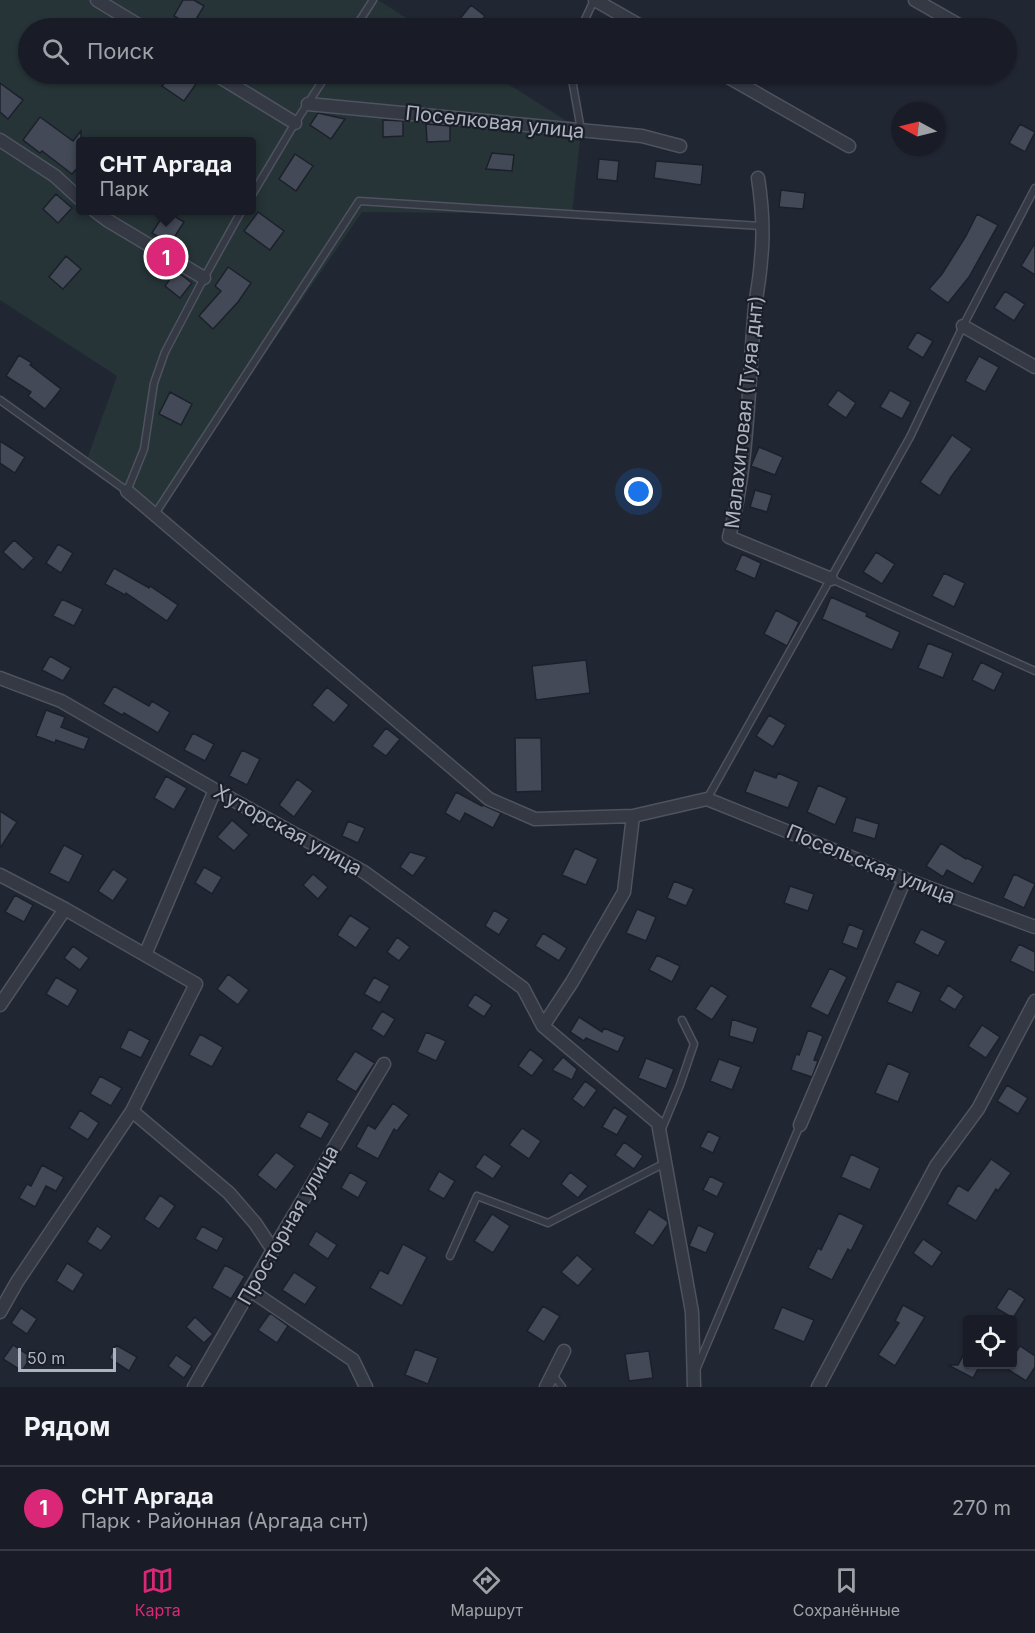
<!DOCTYPE html>
<html lang="ru">
<head>
<meta charset="utf-8">
<style>
  :root { --surface:#191c26; --page:#22252e; --text:#f1f3f6; --muted:#9fa1a7; --line:#373a43; --accent:#db2777 }
  body { margin:0; font-family:Inter,sans-serif; background:var(--page); color:var(--text) }
  .controls { position:absolute; right:18px; bottom:18px; display:grid; overflow:hidden; border-radius:6px; box-shadow:0 2px 4px #0004 }
  .controls button { width:54px; height:54px; display:grid; place-items:center; padding:0; border:0; border-bottom:2px solid var(--line); background:var(--surface); color:var(--text); font:30px sans-serif }
  .compass { position:absolute; left:891px; top:102px; width:54px; height:54px; border-radius:50%; background:var(--surface); box-shadow:0 2px 4px #0004; rotate:277deg }
  .scale { position:absolute; left:18px; bottom:15px; width:98px; box-sizing:border-box; padding-left:6px; border:3px solid #aeb3c1; border-top:0; font-size:16px; line-height:21px; white-space:nowrap; color:#aeb3c1; -webkit-text-stroke:4px #1a1e28; paint-order:stroke }
  .you { position:absolute; left:639px; top:492px; width:21px; height:21px; margin:-15px; border:4px solid #fff; border-radius:50%; background:#1a73e8; box-shadow:0 0 0 9px #1a73e833 }
  .badge { display:grid; place-items:center; width:39px; height:39px; border-radius:50%; background:var(--accent); color:#fff; font-size:20px; font-weight:700 }
  .pin { position:absolute; translate:-50% -50%; border:3px solid #fff; box-shadow:0 2px 6px #0006 }
  .popup { position:absolute; left:76px; top:137px; width:180px; height:78px; box-sizing:border-box; display:grid; place-content:center; border-radius:6px; background:var(--surface); filter:drop-shadow(0 2px 4px #0005); font-size:20px; white-space:nowrap; color:var(--muted) }
  .popup b { font-size:22px; color:var(--text) }
  .popup::after { content:''; position:absolute; left:50%; top:100%; margin-left:-12px; border:12px solid transparent; border-top-color:var(--surface) }
  .list { margin:0; padding:0; list-style:none }
  h2 { display:flex; justify-content:space-between; align-items:center; height:78px; margin:0; padding:0 24px; font-size:26px }
  h2 small { font-size:20px; font-weight:400; color:var(--muted) }
  .list li { display:grid; grid-template-columns:39px 1fr auto; gap:18px; align-items:center; box-sizing:border-box; height:84px; padding:0 24px; border-top:2px solid var(--line) }
  .list b { display:block; font-size:22px; white-space:nowrap }
  .list p { margin:0; font-size:20px; white-space:nowrap; color:var(--muted) }
  .list em { font-size:20px; font-style:normal; color:var(--muted) }
  .icon { flex:none; width:33px; height:33px; fill:none; stroke:currentColor; stroke-width:2; stroke-linecap:round; stroke-linejoin:round }
  .map { position:relative; flex:none; width:1035px; height:1387px; overflow:hidden }
  .search { position:absolute; background:var(--surface); box-shadow:0 2px 4px #0004; left:18px; right:18px; top:18px; height:66px; display:flex; align-items:center; gap:15px; box-sizing:border-box; padding:0 21px; border-radius:33px; color:var(--muted); font-size:22px }
  .sheet { height:162px; background:var(--surface) }
  nav { display:flex; justify-content:space-around; align-items:center; box-sizing:border-box; height:84px; border-top:2px solid var(--line); background:var(--surface); font-size:16px; color:var(--muted) }
  nav a { display:grid; justify-items:center; gap:3px }
  nav .on { color:var(--accent) }
  .map>svg:first-child { display:block }
  .green { fill:#263437; fill-rule:evenodd }
  .building { fill:#434957; stroke:#1c202a; stroke-width:1.5 }
  .lines { fill:none; stroke-linecap:round; stroke-linejoin:round }
  .lane-casing { stroke:#4f535f; stroke-width:9 }
  .street-casing { stroke:#4f535f; stroke-width:15 }
  .lane { stroke:#343944; stroke-width:6 }
  .street { stroke:#343944; stroke-width:12 }
  .labels { text-anchor:middle; stroke-width:4.5; stroke-linejoin:round; paint-order:stroke }
  .street-label { font-size:20px; fill:#aeb3c1; stroke:#1a1e28 }
</style>
</head>
<body>
<div class="map">
<svg width="1035" height="1387" viewBox="0 0 1035 1387">
  <rect width="100%" height="100%" fill="#212633"/>
  <path class="green" d="M0,0h378l44,28h-394v46h464l89,56 -9,84 -210,-2 -207,302 -69,-52 31,-86 -117,-76zM80,142h172v68h-172z"/>
  <path class="building" d="M183,0h11l10,6 -12,20 -18,-10z
    M471,5l14,11 -10,12h-6l-10,-8z
    M171,74h11l14,10 -12,17 -22,-15z
    M0,83l23,17 -15,19 -8,-7z
    M318,113l27,6 -14,20 -21,-14z
    M40,117l33,24 8,-10v33l-9,10 -30,-23 -2,2 -17,-13z
    M383,120l20,1v15l-20,1z
    M426,124l24,2v15l-23,1z
    M1020,124l15,8 -10,20 -16,-9z
    M492,153l22,2 -2,16 -26,-2z
    M295,154l18,12 -17,25 -17,-12z
    M599,159l20,2 -2,20 -20,-2z
    M656,161l47,4 -2,20 -47,-7z
    M781,190l24,3 -2,16 -24,-2z
    M56,194l16,14 -14,15 -15,-14z
    M166,211l18,11 -14,22 -18,-11z
    M258,212l26,19 -14,19 -26,-19z
    M977,214l21,11 -29,52 -21,26 -19,-14 13,-15 24,-38z
    M1035,243v32l-14,-9z
    M66,256l15,13 -18,20 -14,-12z
    M228,267l23,16 -13,19 -25,27 -14,-13 22,-25 -6,-5z
    M176,271l16,12 -12,15 -15,-12z
    M1005,291l20,13 -11,17 -20,-13z
    M917,332l16,9 -10,17 -16,-10z
    M19,355l13,8 -2,2 31,24 -16,20 -17,-13 3,-4 -25,-16z
    M979,356l20,11 -14,25 -20,-11z
    M838,390l18,13 -10,15 -19,-13z
    M890,390l21,12 -9,17 -22,-12z
    M170,392l22,12 -11,21 -22,-11z
    M952,435l20,14 -21,28 -11,19 -20,-14z
    M0,441l25,16 -10,16 -15,-10z
    M759,447l24,10 -8,18 -24,-9z
    M755,490l17,5 -5,17 -17,-5z
    M14,540l20,18 -11,12 -20,-18z
    M58,544l15,9 -12,20 -15,-10z
    M876,552l19,12 -13,20 -19,-12z
    M742,554l19,9 -6,16 -20,-9z
    M114,568l35,20 1,-2 28,19 -11,16 -41,-28 -1,2 -20,-11z
    M944,573l21,10 -11,24 -22,-11z
    M831,597l36,16 -1,3 34,16 -8,18 -70,-31z
    M62,599l21,10 -9,17 -21,-10z
    M776,610l23,12 -12,24 -23,-12z
    M928,643l25,10 -10,25 -25,-10z
    M50,656l21,12 -8,13 -21,-11z
    M586,660l4,33 -54,7 -4,-34z
    M981,662l22,11 -9,18 -22,-11z
    M114,686l35,20 3,-5 18,11 -12,21 -34,-20 -2,2 -19,-11z
    M327,687l22,18 -15,18 -22,-18z
    M46,710l19,7 -4,10 28,11 -5,12 -28,-10 -1,3 -19,-7z
    M769,715l17,10 -13,22 -17,-11z
    M386,728l14,11 -14,17 -14,-10z
    M193,733l21,11 -9,17 -21,-11z
    M515,738h26l1,53 -26,1z
    M242,750l18,9 -13,26 -18,-9z
    M754,770l22,8 2,-5 21,9 -11,26 -43,-16z
    M166,776l21,12 -13,22 -20,-12z
    M297,779l16,12 -19,26 -15,-12z
    M818,785l29,13 -12,27 -28,-13z
    M456,792l26,14 1,-1 18,8 -8,15 -28,-15 -5,9 -15,-9z
    M0,811l17,11 -17,26z
    M856,817l23,7 -4,15 -23,-7z
    M232,820l17,15 -15,16 -17,-14z
    M348,821l17,7 -7,15 -16,-7z
    M941,843l25,16 1,-1 16,8 -10,18 -26,-14 -4,7 -17,-11z
    M64,845l19,10 -14,28 -20,-10z
    M575,848l23,11 -12,26 -24,-10z
    M410,852l17,5 -14,19 -13,-9z
    M204,867l18,10 -10,17 -17,-11z
    M113,869l15,10 -15,22 -15,-10z
    M313,874l15,13 -10,12 -15,-14z
    M1014,874l21,10 -11,24 -21,-10z
    M674,881l20,8 -8,17 -19,-8z
    M790,886l24,8 -6,17 -24,-8z
    M15,895l18,10 -9,17 -19,-10z
    M637,909l19,8 -10,24 -20,-8z
    M494,910l15,9 -10,16 -14,-9z
    M350,915l20,13 -14,20 -19,-13z
    M849,924l15,6 -7,19 -15,-6z
    M921,929l25,12 -8,15 -24,-13z
    M543,933l24,15 -8,13 -24,-15z
    M397,937l13,10 -11,14 -12,-9z
    M1019,944l16,8v21l-25,-12z
    M73,946l16,12 -9,12 -16,-12z
    M657,955l23,11 -8,16 -23,-12z
    M830,968l17,9 -19,39 -18,-9z
    M228,974l21,16 -11,15 -21,-16z
    M56,977l22,13 -10,17 -22,-13z
    M374,977l16,9 -10,17 -16,-9z
    M897,981l24,11 -9,21 -25,-11z
    M711,985l17,11 -16,24 -17,-11z
    M948,985l16,11 -9,14 -16,-10z
    M475,994l17,11 -8,12 -17,-11z
    M382,1011l13,8 -11,18 -13,-8z
    M579,1017l23,15 2,-4 21,9 -7,15 -32,-14 -2,3 -14,-9z
    M732,1019l26,9 -5,15 -24,-7z
    M982,1025l18,12 -14,21 -18,-12z
    M129,1029l21,11 -9,18 -21,-10z
    M808,1030l15,6 -9,24 4,1 -6,16 -21,-7 5,-16 3,1z
    M426,1032l20,9 -10,20 -19,-9z
    M200,1034l23,13 -11,20 -23,-12z
    M530,1049l14,11 -12,16 -14,-10z
    M355,1051l20,12 -19,29 -20,-12z
    M563,1057l14,12 -5,11 -20,-10z
    M646,1058l28,11 -8,20 -28,-11z
    M719,1059l22,8 -9,23 -22,-9z
    M888,1063l22,10 -12,29 -23,-9z
    M100,1076l22,12 -11,18 -21,-12z
    M585,1081l12,9 -13,18 -12,-9z
    M1007,1085l21,13 -10,16 -21,-13z
    M393,1103l16,12 -12,16 -3,-2 -16,30 -22,-12 12,-22 7,4z
    M614,1107l14,9 -11,19 -15,-8z
    M80,1110l19,13 -11,17 -19,-12z
    M308,1111l22,12 -9,16 -22,-12z
    M522,1128l19,13 -12,18 -20,-14z
    M708,1131l12,6 -7,16 -13,-6z
    M624,1142l19,14 -9,13 -19,-14z
    M276,1152l19,14 -19,24 -19,-15z
    M484,1154l18,12 -9,13 -18,-12z
    M851,1154l29,14 -10,22 -29,-13z
    M991,1159l20,14 -13,18 -2,-2 -20,32 -29,-17 11,-19 10,6z
    M42,1165l22,12 -8,14 -10,-5 -11,21 -16,-9 8,-14 4,2z
    M439,1171l16,10 -11,18 -16,-9z
    M350,1172l17,10 -9,16 -17,-10z
    M570,1172l18,14 -10,12 -17,-14z
    M710,1176l14,7 -7,14 -14,-7z
    M160,1195l15,11 -16,23 -15,-10z
    M649,1209l18,12 1,3 -15,22 -19,-13z
    M839,1213l25,12 -13,26 -3,-2 -16,31 -24,-12 10,-20 3,2z
    M492,1214l18,12 -17,27 -19,-12z
    M698,1225l17,8 -9,20 -17,-7z
    M97,1226l15,10 -11,15 -14,-9z
    M202,1226l22,12 -7,13 -22,-12z
    M316,1231l21,14 -9,14 -20,-14z
    M923,1239l19,13 -10,15 -19,-14z
    M403,1244l24,13 -25,49 -32,-18 10,-18 8,4z
    M577,1255l16,14 -15,17 -17,-14z
    M67,1263l17,11 -11,18 -17,-11z
    M225,1265l20,11 -14,23 -19,-11z
    M294,1272l23,15 -12,18 -23,-15z
    M1009,1288l16,11 -12,19 -17,-10z
    M903,1305l22,12 -30,49 -17,-11 21,-32 -4,-2z
    M543,1306l17,10 -16,26 -17,-11z
    M782,1307l32,13 -10,22 -31,-13z
    M21,1308l16,11 -10,15 -16,-11z
    M270,1313l18,13 -11,17 -19,-13z
    M195,1317l18,17 -9,9 -18,-16z
    M13,1345l18,12 -9,14 -19,-12z
    M116,1345l21,12 -8,14 -20,-13z
    M1020,1346l15,10v11l-9,14 -20,-13 2,-3h4v-7z
    M968,1347v18h12l-7,13 -25,-13h10z
    M415,1349l23,9 -10,26 -23,-9z
    M649,1351l4,27 -24,3 -4,-27z
    M176,1355l16,11 -8,12 -16,-12z"/>
  <g class="lines">
    <defs>
      <path id="lane" d="M355,28l18,-28
        M581,28l13,-28
        M571,74l10,56
        M252,195l43,-72 32,-49
        M0,400l127,91 17,-42 10,-66 11,-31 39,-74 38,-68
        M155,514l204,-313 402,25
        M831,579l204,92
        M707,799l203,-362 53,-111 72,-138
        M661,1131l19,-46 14,-41 -12,-24
        M450,1256l27,-60 71,27 117,-60
        M696,1370l104,-245
        M553,1375l9,12"/>
      <path id="street" d="M97,0l46,28
        M595,0l49,28
        M915,0l49,28
        M215,74l80,49
        M723,74l126,72
        M308,104l334,32 38,10
        M0,140l55,36 25,23
        M758,178c4,26 6,56 3,82 -1,20 -6,39 -7,59 -6,72 -6,148 -25,218l102,42
        M94,210l13,10 97,58
        M963,326l72,41
        M127,491l362,308 46,20 98,-3 74,-17 198,80 130,48
        M0,678l61,23 154,89 149,82 159,116 20,38 115,97 34,189 2,75
        M0,875l65,34 131,75 -64,127 -115,171 -17,30
        M145,955l70,-165
        M0,1005l65,-96
        M543,1026l29,-44 52,-90 9,-76
        M132,1111l97,82 26,30 18,27
        M800,1125l105,-246
        M250,1290l103,70 13,27
        M194,1387l79,-137 111,-186
        M546,1387l18,-36
        M818,1387l118,-221 42,-57 57,-108"/>
    </defs>
    <use href="#lane" class="lane-casing"/>
    <use href="#street" class="street-casing"/>
    <use href="#lane" class="lane"/>
    <use href="#street" class="street"/>
  </g>
  <g class="labels">
    <g class="street-label">
      <text transform="translate(495 122) rotate(6)" y="7">Поселковая улица</text>
      <text transform="translate(744 412) rotate(-84)" y="7">Малахитовая (Туяа днт)</text>
      <text transform="translate(288 830) rotate(29)" y="7">Хуторская улица</text>
      <text transform="translate(871 864) rotate(22)" y="7">Посельская улица</text>
      <text transform="translate(288 1225) rotate(-60)" y="7">Просторная улица</text>
    </g>
  </g>
</svg>
<div class="controls">
<button><svg class="icon" aria-label="locate" viewBox="0 0 24 24"><circle cx="12" cy="12" r="6"/><path d="M12 2v4M12 18v4M2 12h4M18 12h4"/></svg></button>
</div>
<svg class="compass" viewBox="-18 -18 36 36"><path d="M0-13l5 13h-10z" fill="#e53935"/><path d="M0 13l5-13h-10z" fill="#9fa1a7"/></svg>
<div class="scale">50 m</div>
<div class="you"></div>
<div class="pin badge" style="left:166px;top:257px">1</div>
<div class="popup"><b>СНТ Аргада</b>Парк</div>
<div class="search"><svg class="icon" aria-label="search" viewBox="0 0 24 24"><circle cx="10" cy="10" r="6"/><path d="M15 15l6 6"/></svg>Поиск</div>
</div>
<section class="sheet">
<h2>Рядом<small></small></h2>
<ul class="list">
<li><span class="badge">1</span><div><b>СНТ Аргада</b><p>Парк · Районная (Аргада снт)</p></div><em>270 m</em></li>
</ul>
</section>
<nav>
<a class="on"><svg class="icon" aria-label="map" viewBox="0 0 24 24"><path d="M3 6l6-2 6 2 6-2v14l-6 2-6-2-6 2zM9 4v14M15 6v14"/></svg>Карта</a>
<a><svg class="icon" aria-label="directions" viewBox="0 0 24 24"><path d="M12 3l9 9-9 9-9-9zM9 14v-3h6M13 9l2 2-2 2"/></svg>Маршрут</a>
<a><svg class="icon" aria-label="saved" viewBox="0 0 24 24"><path d="M7 4h10v16l-5-4-5 4z"/></svg>Сохранённые</a>
</nav>
</body>
</html>
